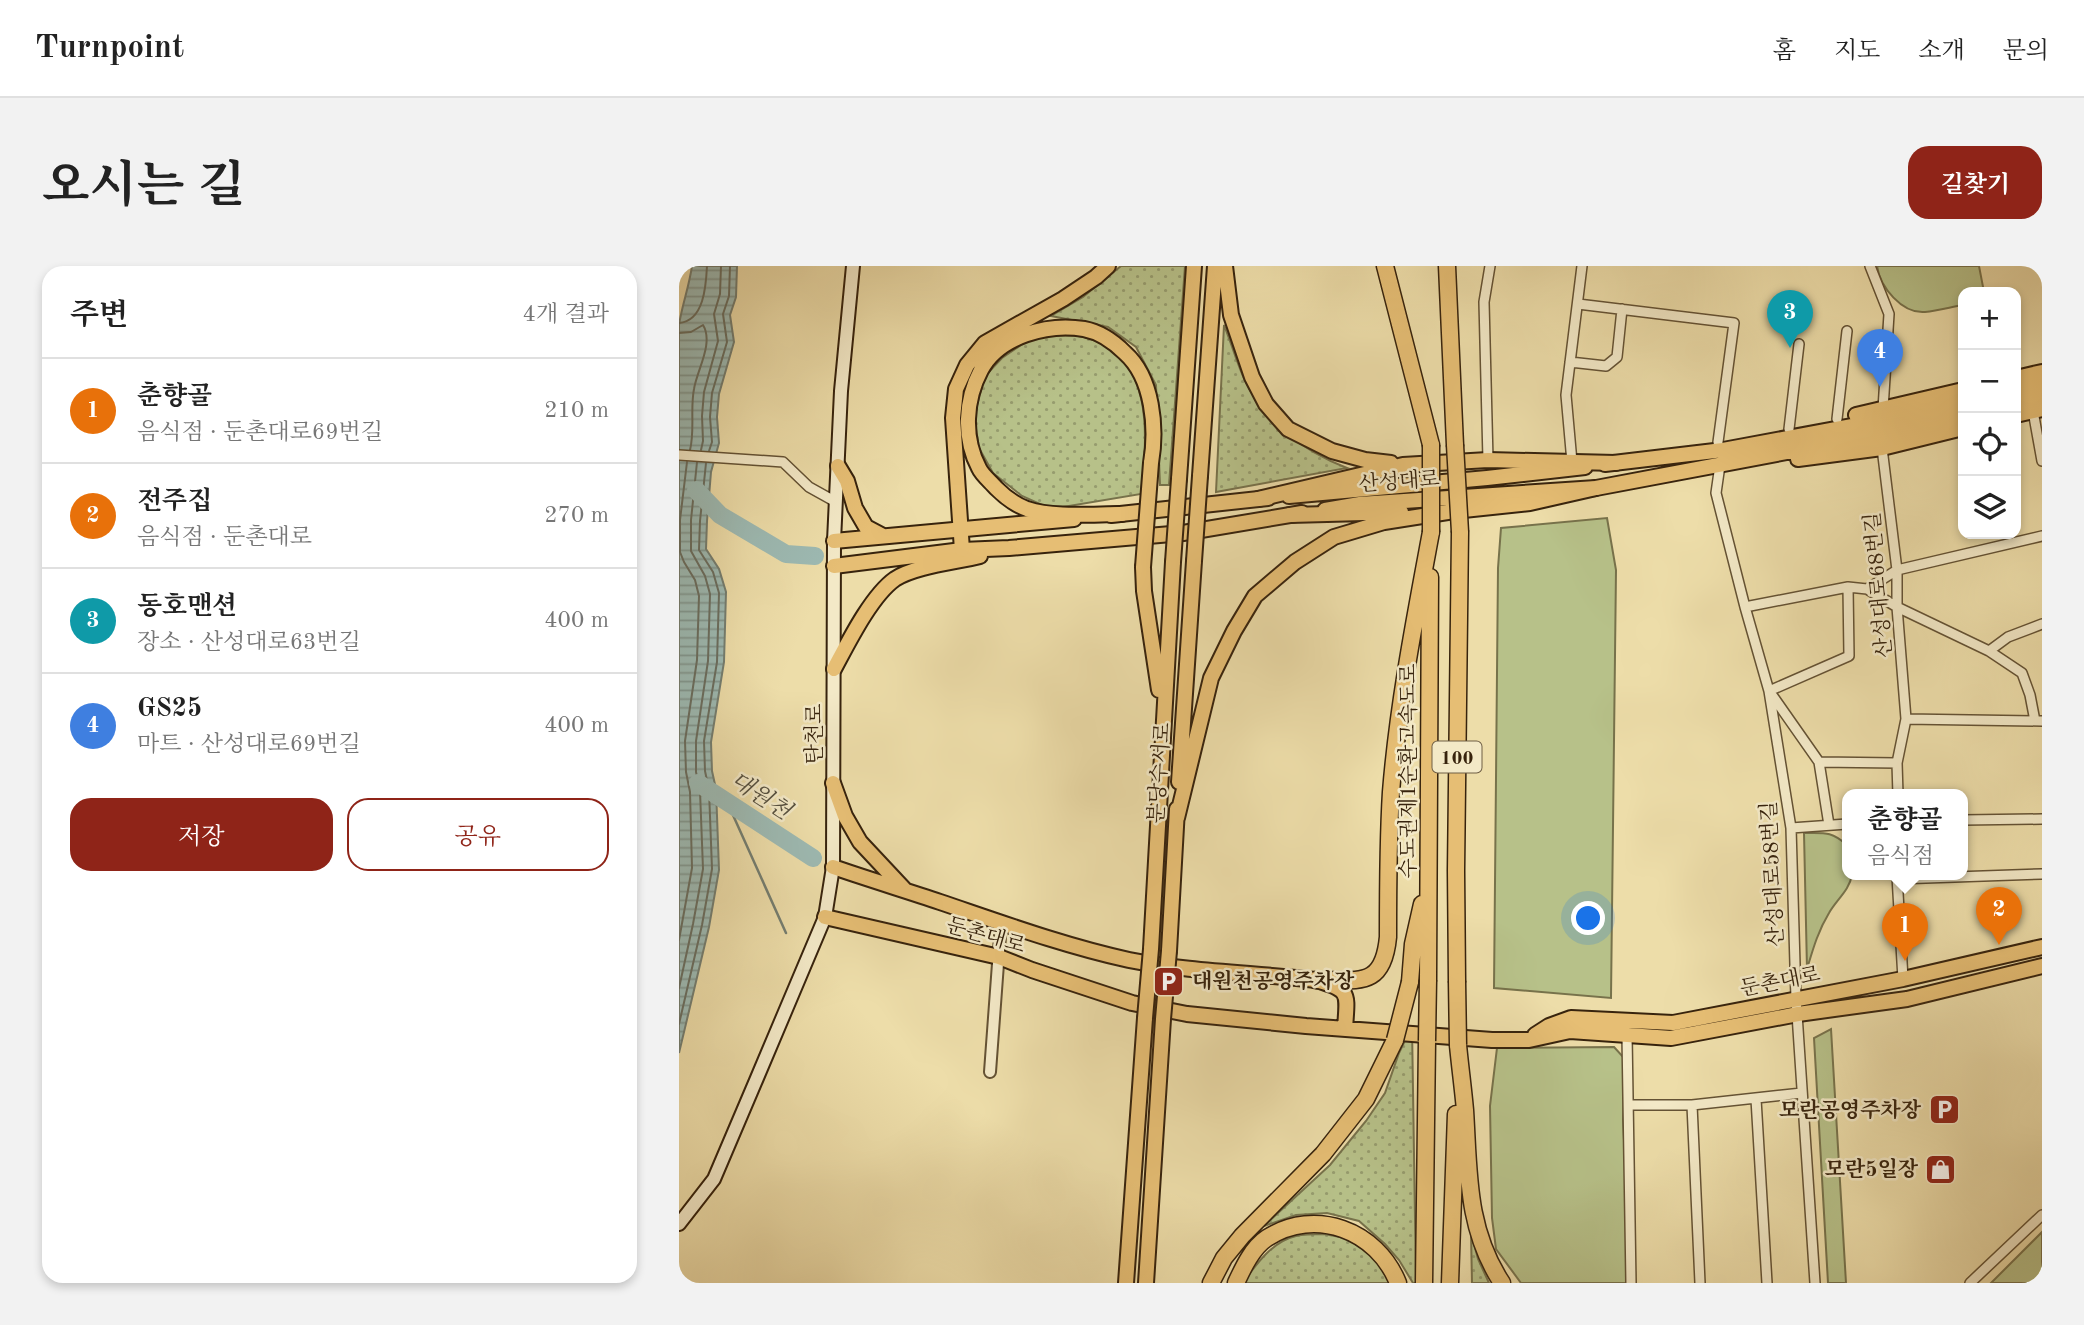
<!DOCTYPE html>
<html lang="ko">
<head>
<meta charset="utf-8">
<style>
  :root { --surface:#fff; --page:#f2f2f2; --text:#222; --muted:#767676; --line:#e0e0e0; --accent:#8f2418 }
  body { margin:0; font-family:"Old Standard TT","Noto Serif KR",serif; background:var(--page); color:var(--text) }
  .controls { position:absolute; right:21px; top:21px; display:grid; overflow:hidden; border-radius:14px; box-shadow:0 4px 10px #0003 }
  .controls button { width:63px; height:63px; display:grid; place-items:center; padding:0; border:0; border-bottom:2px solid var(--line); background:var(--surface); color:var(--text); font:35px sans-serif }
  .you { position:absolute; left:910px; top:653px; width:24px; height:24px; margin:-18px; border:5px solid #fff; border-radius:50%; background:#1a73e8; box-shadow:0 0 0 10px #1a73e833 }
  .badge { display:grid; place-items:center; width:46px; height:46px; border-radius:50%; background:var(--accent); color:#fff; font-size:23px; font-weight:700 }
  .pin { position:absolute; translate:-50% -58px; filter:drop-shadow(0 2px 4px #0008) }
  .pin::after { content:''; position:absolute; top:37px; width:24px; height:21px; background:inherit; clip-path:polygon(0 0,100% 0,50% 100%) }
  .popup { position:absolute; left:1163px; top:523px; width:126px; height:91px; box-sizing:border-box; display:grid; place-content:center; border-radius:14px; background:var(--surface); filter:drop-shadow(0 2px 5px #0005); font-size:23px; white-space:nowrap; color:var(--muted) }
  .popup b { font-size:26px; color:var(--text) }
  .popup::after { content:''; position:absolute; left:50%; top:100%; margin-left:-14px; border:14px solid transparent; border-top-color:var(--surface) }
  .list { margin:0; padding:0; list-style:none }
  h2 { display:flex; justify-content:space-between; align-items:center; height:91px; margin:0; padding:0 28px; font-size:30px }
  h2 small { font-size:23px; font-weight:400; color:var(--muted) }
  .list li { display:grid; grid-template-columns:46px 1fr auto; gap:21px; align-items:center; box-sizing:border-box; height:105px; padding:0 28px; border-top:2px solid var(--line) }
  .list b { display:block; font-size:26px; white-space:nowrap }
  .list p { margin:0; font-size:23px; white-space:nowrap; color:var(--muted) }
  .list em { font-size:23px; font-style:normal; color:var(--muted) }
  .actions { display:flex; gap:14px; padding:21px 28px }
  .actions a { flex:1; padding:16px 0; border:2px solid var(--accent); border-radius:21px; text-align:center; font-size:24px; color:var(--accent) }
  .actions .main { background:var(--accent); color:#fff }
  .icon { flex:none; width:38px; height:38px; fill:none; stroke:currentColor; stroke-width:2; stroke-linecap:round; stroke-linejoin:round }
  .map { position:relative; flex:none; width:1363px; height:1017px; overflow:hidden; border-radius:21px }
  header { display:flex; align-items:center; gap:42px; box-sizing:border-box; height:98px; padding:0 35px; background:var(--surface); border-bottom:2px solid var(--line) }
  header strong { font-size:33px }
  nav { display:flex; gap:38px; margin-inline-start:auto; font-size:24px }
  .intro { display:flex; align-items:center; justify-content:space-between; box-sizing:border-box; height:168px; padding:0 42px }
  h1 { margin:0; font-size:49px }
  .button { padding:18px 32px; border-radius:21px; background:var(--accent); color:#fff; font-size:24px; font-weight:700 }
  main { display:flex; gap:42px; padding:0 42px }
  aside { flex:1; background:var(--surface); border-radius:21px; box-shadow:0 4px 10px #0003 }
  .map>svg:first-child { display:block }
  .grass { fill:url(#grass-dots); stroke:#77724b; stroke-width:2 }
  .park { fill:#b7c189; stroke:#77724b; stroke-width:2 }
  .water { fill:url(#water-rules); stroke:#747e71; stroke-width:2 }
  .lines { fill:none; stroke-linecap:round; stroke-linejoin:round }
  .shore { stroke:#6a6e60; stroke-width:2 }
  .stream { stroke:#747e71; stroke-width:2.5 }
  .river { stroke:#9dbab3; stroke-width:18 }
  .minor-casing { stroke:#645234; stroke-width:12 }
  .tertiary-casing { stroke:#645234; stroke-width:14 }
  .secondary-casing { stroke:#37230d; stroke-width:16 }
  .primary-casing { stroke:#37230d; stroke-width:18 }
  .trunk-casing { stroke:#37230d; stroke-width:18 }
  .motorway-casing { stroke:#37230d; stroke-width:19 }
  .minor { stroke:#f3e9c7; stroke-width:9 }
  .tertiary { stroke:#f3e9c7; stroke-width:10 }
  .secondary { stroke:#f3e9c7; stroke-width:12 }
  .primary { stroke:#e6be74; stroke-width:14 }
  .trunk { stroke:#e6be74; stroke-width:14 }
  .motorway { stroke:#e6be74; stroke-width:16 }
  .trunk-bridge-casing { stroke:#37230d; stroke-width:18; stroke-linecap:butt }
  .motorway-bridge-casing { stroke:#37230d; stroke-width:19; stroke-linecap:butt }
  .trunk-bridge { stroke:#e6be74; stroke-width:14 }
  .motorway-bridge { stroke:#e6be74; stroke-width:16 }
  .labels { text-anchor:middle; stroke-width:5; stroke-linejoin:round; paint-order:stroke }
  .shield { fill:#f3e9c7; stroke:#6f5e45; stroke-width:2 }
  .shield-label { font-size:19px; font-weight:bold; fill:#37230d }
  .street-label { font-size:21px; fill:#37230d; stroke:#f3e9c7 }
  .poi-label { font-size:21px; font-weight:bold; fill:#37230d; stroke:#f3e9c7; text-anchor:end }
  .water-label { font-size:23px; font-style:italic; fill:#56503f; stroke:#f3e9c7 }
</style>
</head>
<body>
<header>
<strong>Turnpoint</strong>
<nav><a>홈</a><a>지도</a><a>소개</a><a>문의</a></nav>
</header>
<div class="intro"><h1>오시는 길</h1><a class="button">길찾기</a></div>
<main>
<aside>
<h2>주변<small>4개 결과</small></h2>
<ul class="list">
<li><span class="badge" style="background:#e8710a">1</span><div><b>춘향골</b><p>음식점 · 둔촌대로69번길</p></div><em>210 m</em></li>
<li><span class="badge" style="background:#e8710a">2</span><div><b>전주집</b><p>음식점 · 둔촌대로</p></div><em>270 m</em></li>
<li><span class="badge" style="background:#0f9aa8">3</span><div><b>동호맨션</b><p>장소 · 산성대로63번길</p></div><em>400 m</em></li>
<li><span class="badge" style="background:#3f7fe0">4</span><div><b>GS25</b><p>마트 · 산성대로69번길</p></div><em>400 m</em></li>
</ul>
<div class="actions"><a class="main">저장</a><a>공유</a></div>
</aside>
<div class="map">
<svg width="1363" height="1017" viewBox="0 0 1363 1017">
  <defs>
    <pattern id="grass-dots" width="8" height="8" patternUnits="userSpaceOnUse" patternTransform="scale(1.75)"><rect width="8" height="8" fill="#b7c189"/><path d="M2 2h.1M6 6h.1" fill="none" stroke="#969c6e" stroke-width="1.8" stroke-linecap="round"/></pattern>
    <pattern id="water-rules" width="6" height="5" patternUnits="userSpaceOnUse" patternTransform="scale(1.75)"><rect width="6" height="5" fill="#9dbab3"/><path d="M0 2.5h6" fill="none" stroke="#819790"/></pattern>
  </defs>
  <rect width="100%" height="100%" fill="#eddda9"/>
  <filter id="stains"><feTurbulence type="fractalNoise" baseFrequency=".00286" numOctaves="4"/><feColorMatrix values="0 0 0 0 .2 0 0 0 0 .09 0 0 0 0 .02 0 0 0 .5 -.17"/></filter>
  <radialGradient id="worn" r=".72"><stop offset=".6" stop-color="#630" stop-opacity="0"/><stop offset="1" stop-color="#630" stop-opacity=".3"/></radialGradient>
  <path class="grass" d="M442,0h64l-16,219h-9l-4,-100 -20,-38 -28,-20 -57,-11 32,-19z
    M545,59c7,17 12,35 19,51 19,45 60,75 104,92l-131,24z
    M372,69c10,0 23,0 33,2 72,19 63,100 57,157l-90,15 -29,-13 -29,-23 -14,-25 -5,-32 11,-40 17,-18 25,-17z
    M733,760l4,257h-3l-14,-23 -14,-16 -26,-23 -32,-8 -31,2 -32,11 66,-61 36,-44 19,-28 14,-40z
    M792,967l7,26 11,24h-17z
    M645,968l27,5 21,14 18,30h-147c13,-19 30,-42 53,-47 9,-2 19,-2 28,-2z"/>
  <path class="park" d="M1198,0h102l5,26h-21v13c-12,2 -25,6 -38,7 -23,2 -45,-25 -48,-46z
    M928,252l9,52 -5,428 -117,-10 4,-420 3,-40z
    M1125,567c21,0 27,-2 43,12v30h5c-3,16 -15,24 -23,38 -11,18 -16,36 -22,56z
    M1152,763l15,254h-18l-14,-245z
    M935,781l11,12 -2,61 8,163h-110l-25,-34 -4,-31 -2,-112 7,-58z
    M1363,966v51h-51z"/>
  <path class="water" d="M13,0h45l-1,31 -6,18 4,27 -15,52 -2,23 2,26 -8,29 -4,49 -1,28 13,20 7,23 -2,70 -13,80 1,29 4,18 3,81 -10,57 -30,126v-728c3,-20 10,-38 13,-59z"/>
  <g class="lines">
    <path class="shore" d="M0,57c25,-2 27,-37 28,-57
      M0,67l12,-1 12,-7c11,18 -6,45 -9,64 -4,20 1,41 -4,61
      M22,184l2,-9 -1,-25 2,-24 14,-51 -4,-27 6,-20 1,-28
      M30,185l3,-9 -2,-25 2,-24 15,-51 -4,-28 6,-18 1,-30
      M0,674l13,-72 -2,-76 -4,-20 -1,-31 12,-81 2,-64 -4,-16 -11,-18 -4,-10v-32l7,-58
      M0,722l14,-64 10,-55 -3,-78 -4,-19v-31l12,-80 2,-67 -5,-18 -14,-25v-31l6,-58
      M0,758l23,-99 10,-56 -3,-79 -4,-19 -1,-30 13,-79 2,-69 -6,-21 -14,-22 1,-29 6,-58"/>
    <path class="stream" d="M49,538l58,129"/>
    <path class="river" d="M17,224l24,25 66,39 29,2
      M19,517l115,75"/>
    <defs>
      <path id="minor" d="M1191,0l19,48 -6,95
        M899,38l156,19 -16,119
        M891,96l36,4 11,-9 5,-48
        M1354,145l9,50
        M1158,153l10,-88
        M1110,163l10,-85
        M1203,182l15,122v37l9,112 -9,44 1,32
        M0,189l104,7 26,25 27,15
        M809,194l-4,-158 6,-36
        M893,196l-6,-67 16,-129
        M1041,199l-4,28 29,114 24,84 22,137 5,171 19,284
        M1188,323l30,18 92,44 19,-14 34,-13
        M1066,341l103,-20 19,2 30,-19 145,-34
        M1310,385l33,22 8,22 5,26
        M1090,425l80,-35 -1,-69
        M1093,429l47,67 10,63
        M1227,453l136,2
        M1140,496l78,1
        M1284,554l79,-1
        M1112,562l56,-4
        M1218,610l6,103
        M1218,613l145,-5
        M948,769l4,248
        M1077,833l11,184
        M950,839h63l110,-12
        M1013,839l8,178
        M1291,1017l72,-68"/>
      <path id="tertiary" d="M311,806l11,-149"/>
      <path id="secondary" d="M0,958l35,-45 43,-101 68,-161 8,-50 1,-326 7,-150 12,-125"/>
      <path id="primary" d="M1337,112l26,-6
        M1337,124l26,-6
        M1337,137l26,-6
        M1177,149l107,-25
        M1337,149l26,-6
        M1119,193l84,-11 81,-20
        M926,198l118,-14 172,-32 68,-16
        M159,200l9,15 8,27 11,19 17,9
        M610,230l198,-18 98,-11
        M646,244l35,-6 236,-16 302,-57 65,-15
        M432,249l157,-17
        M155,275l240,-22
        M155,300l128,-16 47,-2 174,-15 119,-20
        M155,403c14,-26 37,-73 61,-90 20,-13 61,-17 85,-23
        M154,517l12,33 15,26 44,47
        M154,601c35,12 71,23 107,35 62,21 125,44 189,58 61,12 125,13 187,20 36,10 31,14 29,49
        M146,651l174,40 33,13 100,33 55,11 119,12 186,14h37l41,-9 101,7 127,-24 109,-15 135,-33
        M856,769l14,-9 22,-8 102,5 230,-44 139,-32"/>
      <path id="trunk" d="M546,0l6,49 21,62 14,27 22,25 44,22 33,9 26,3
        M521,210l15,-210
        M500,213l15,-213
        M579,233l145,-34 85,-5 128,3
        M443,248c-29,0 -68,4 -95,-5 -11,-4 -23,-13 -31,-21 -5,-6 -14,-13 -17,-20 -16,-30 -14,-68 2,-98 18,-34 67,-47 103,-41 16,3 30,13 41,24 28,25 32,75 26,110
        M611,249l111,-3
        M283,284l-9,-132 3,-29 11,-24 18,-22 78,-44 33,-22 12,-11
        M464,301l1,24 15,99
        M500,516l15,-221
        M498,552l34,-140 23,-47 21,-35 40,-34 39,-25 50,-15 70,-11 76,-8 66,-15
        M472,683l22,-387
        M490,685l8,-142
        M447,1017l19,-265
        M467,1017l17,-264"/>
      <path id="motorway" d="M706,0l46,179
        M768,0l8,179
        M637,714c41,-1 67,10 72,-43 0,-49 0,-97 3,-145 7,-87 24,-174 40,-260
        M749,714l2,-403
        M778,715l-1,-110 4,-339
        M731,716l3,-38 9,-40
        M779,779c2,21 5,43 7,65 4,62 1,118 37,173
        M532,1017l13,-25 18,-22 81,-82 43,-55 29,-59
        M557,1017c7,-15 16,-35 31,-45 48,-31 110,-8 131,45
        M745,1017l3,-242
        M771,1017l6,-169"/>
    </defs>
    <use href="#minor" class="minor-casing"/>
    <use href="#tertiary" class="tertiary-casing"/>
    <use href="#secondary" class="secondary-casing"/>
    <use href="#primary" class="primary-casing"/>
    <use href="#trunk" class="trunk-casing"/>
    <use href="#motorway" class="motorway-casing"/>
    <use href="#minor" class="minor"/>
    <use href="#tertiary" class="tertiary"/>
    <use href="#secondary" class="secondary"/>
    <use href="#primary" class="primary"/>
    <use href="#trunk" class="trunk"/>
    <use href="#motorway" class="motorway"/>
    <defs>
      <path id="trunk-bridge" d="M515,295l6,-85
        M494,296l6,-83
        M464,301l8,-104
        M466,752l6,-69
        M484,753l6,-68"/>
      <path id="motorway-bridge" d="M776,179l5,87
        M752,266v-87
        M778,715l1,64
        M716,774l15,-58
        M748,775l1,-61"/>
    </defs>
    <use href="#trunk-bridge" class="trunk-bridge-casing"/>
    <use href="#motorway-bridge" class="motorway-bridge-casing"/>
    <use href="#trunk-bridge" class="trunk-bridge"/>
    <use href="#motorway-bridge" class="motorway-bridge"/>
  </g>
  <defs>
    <symbol id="parking-square" viewBox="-11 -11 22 22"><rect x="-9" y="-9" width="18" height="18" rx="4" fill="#8f2418" stroke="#f3e9c7"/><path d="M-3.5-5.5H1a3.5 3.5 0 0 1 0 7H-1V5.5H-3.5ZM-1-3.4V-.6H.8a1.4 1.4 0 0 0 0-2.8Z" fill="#fff"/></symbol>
    <symbol id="shop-square" viewBox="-11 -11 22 22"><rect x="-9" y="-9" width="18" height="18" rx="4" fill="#8f2418" stroke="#f3e9c7"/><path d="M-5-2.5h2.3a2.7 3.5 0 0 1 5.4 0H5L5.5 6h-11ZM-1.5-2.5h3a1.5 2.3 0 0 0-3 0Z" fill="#fff"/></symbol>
  </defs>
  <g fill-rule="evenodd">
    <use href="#parking-square" x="472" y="698" width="35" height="35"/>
    <use href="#parking-square" x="1248" y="826" width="35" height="35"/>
    <use href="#shop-square" x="1244" y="886" width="35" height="35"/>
  </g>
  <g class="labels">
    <rect class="shield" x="753.5" y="475.5" width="49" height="31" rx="5"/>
    <g class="shield-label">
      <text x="778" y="498">100</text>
    </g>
    <g class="street-label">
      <text transform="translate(720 215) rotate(-4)" y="7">산성대로</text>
      <text transform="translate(1199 319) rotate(-95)" y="7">산성대로68번길</text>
      <text transform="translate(135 468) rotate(-90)" y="7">탄천로</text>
      <text transform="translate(729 505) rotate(-90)" y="7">수도권제1순환고속도로</text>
      <text transform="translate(480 507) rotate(-86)" y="7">분당수서로</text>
      <text transform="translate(1093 608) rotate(-93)" y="7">산성대로58번길</text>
      <text transform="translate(307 669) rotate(16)" y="7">둔촌대로</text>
      <text transform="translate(1101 715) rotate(-11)" y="7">둔촌대로</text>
    </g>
    <g class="poi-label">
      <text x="513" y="722" text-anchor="start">대원천공영주차장</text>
      <text x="1242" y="851">모란공영주차장</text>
      <text x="1239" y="910">모란5일장</text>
    </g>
    <g class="water-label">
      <text transform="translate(82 529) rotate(33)" y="8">대원천</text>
    </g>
  </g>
  <rect width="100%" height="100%" filter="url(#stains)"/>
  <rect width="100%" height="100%" fill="url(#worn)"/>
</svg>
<div class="controls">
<button>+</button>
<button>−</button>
<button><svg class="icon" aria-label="locate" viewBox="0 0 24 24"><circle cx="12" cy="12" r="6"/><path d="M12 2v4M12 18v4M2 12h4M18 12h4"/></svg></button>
<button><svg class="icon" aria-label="layers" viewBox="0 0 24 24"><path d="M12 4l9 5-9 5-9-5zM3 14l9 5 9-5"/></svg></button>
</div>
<div class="you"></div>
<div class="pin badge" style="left:1226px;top:695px;background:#e8710a">1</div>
<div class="popup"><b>춘향골</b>음식점</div>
<div class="pin badge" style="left:1320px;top:679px;background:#e8710a">2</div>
<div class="pin badge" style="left:1111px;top:82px;background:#0f9aa8">3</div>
<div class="pin badge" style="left:1201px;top:121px;background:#3f7fe0">4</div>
</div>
</main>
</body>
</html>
